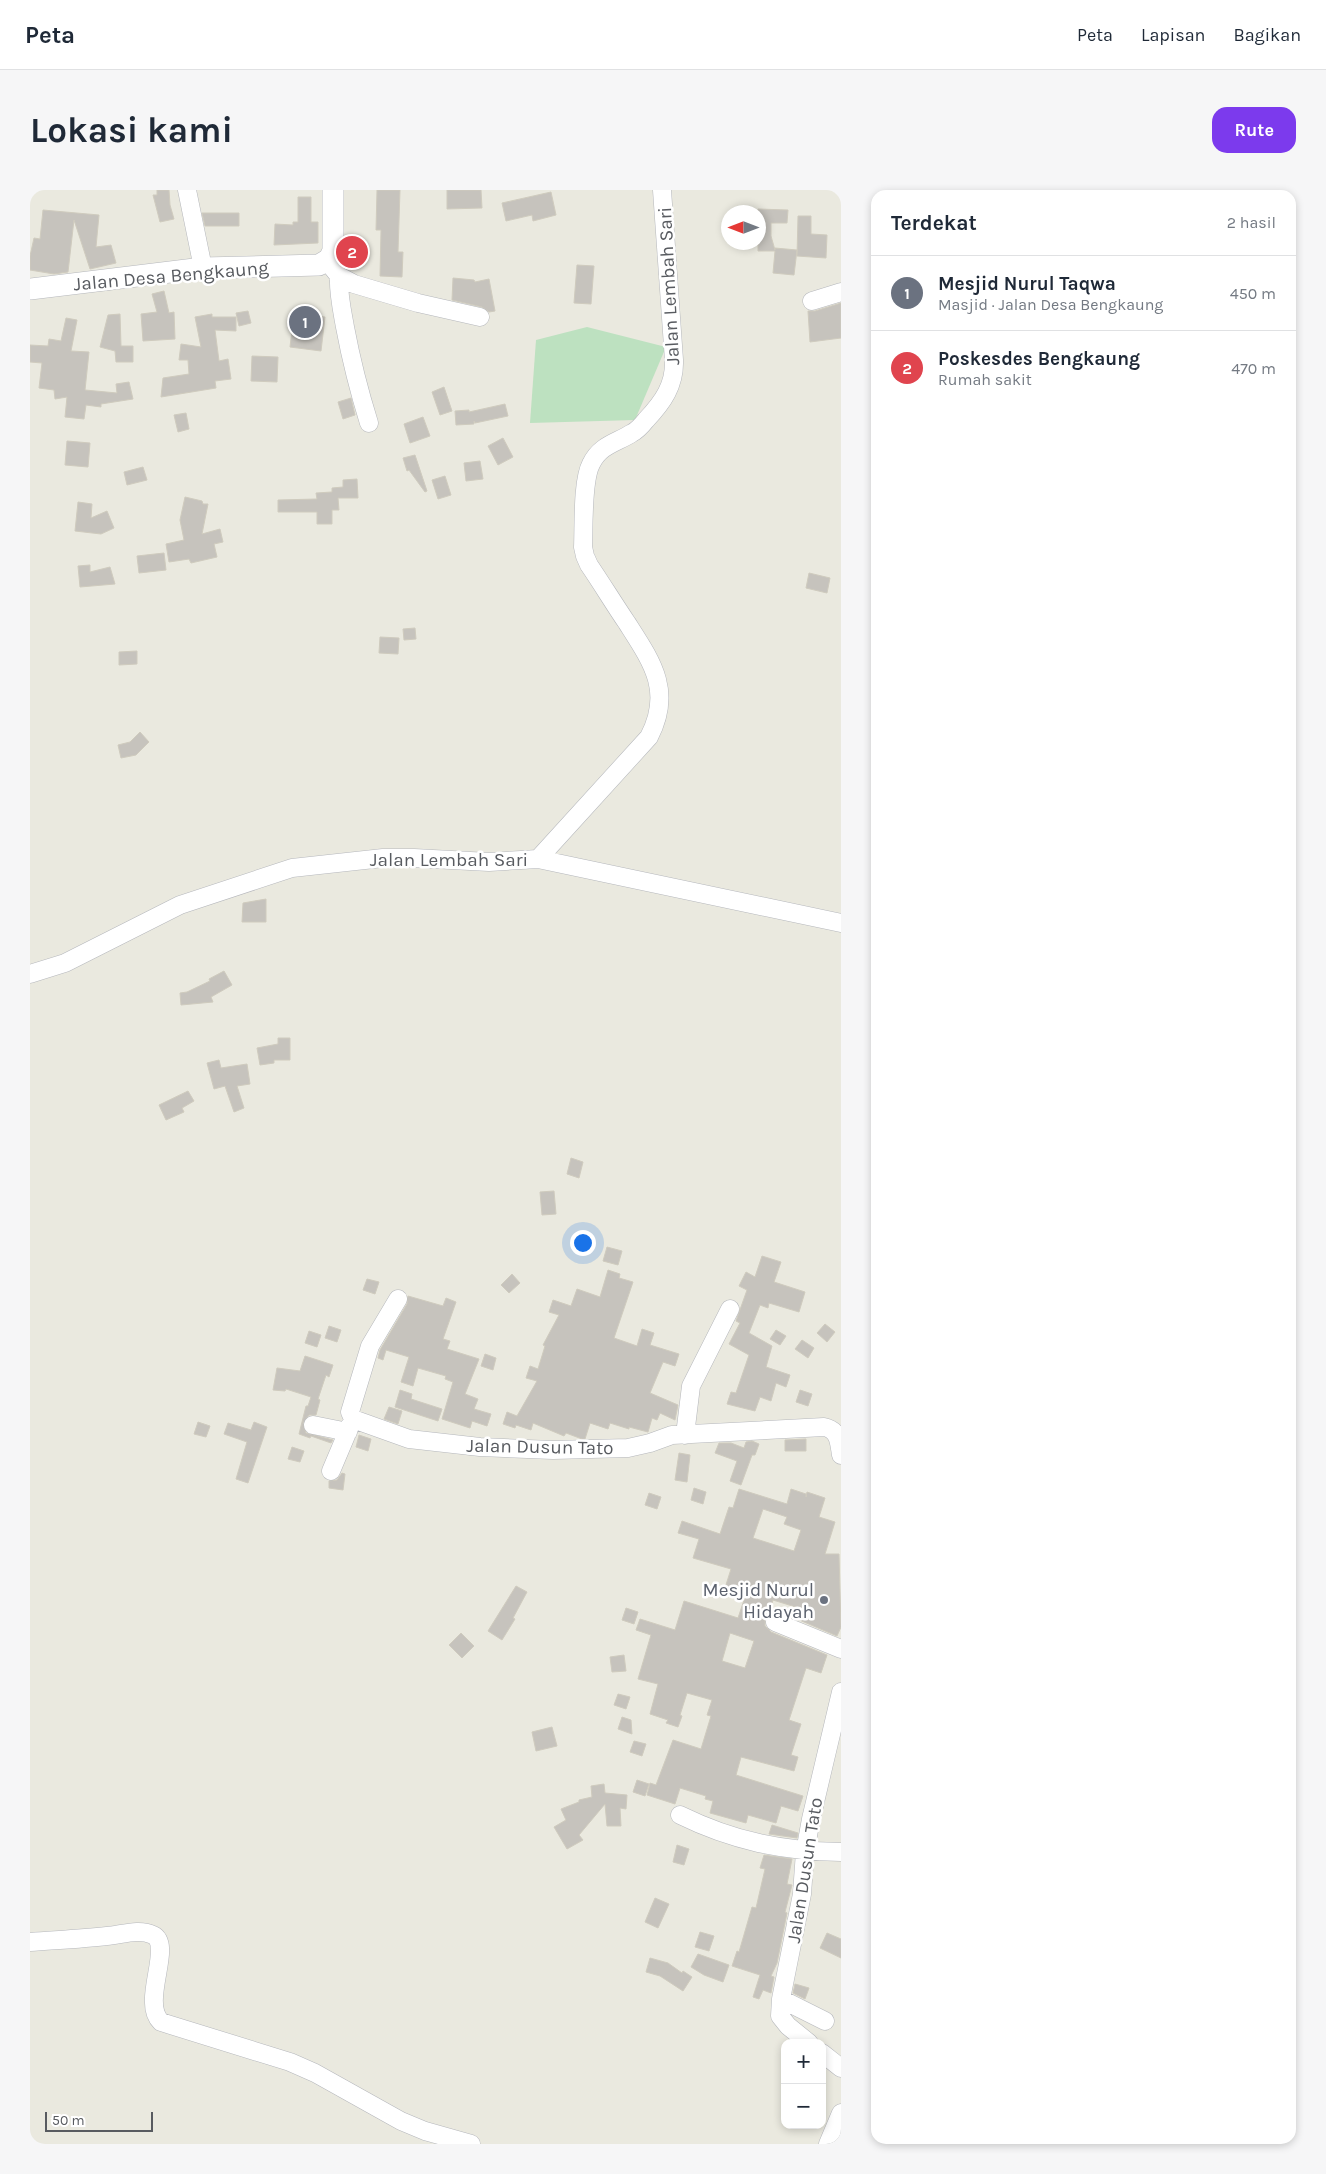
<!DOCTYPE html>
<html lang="id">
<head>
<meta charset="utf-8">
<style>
  :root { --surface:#fff; --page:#f6f6f7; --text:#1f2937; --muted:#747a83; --line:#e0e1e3; --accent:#7c3aed }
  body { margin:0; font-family:Karla,sans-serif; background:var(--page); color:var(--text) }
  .controls { position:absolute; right:15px; bottom:15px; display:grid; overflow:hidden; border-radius:10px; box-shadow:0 2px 8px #0003 }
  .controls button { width:45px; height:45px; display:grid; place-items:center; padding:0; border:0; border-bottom:1px solid var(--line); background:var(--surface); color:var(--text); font:25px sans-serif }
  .compass { position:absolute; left:691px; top:15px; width:45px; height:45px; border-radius:50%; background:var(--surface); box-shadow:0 2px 8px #0003; rotate:270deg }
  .scale { position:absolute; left:15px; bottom:12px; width:108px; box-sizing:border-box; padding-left:5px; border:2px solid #585b60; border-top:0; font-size:14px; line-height:18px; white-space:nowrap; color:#585b60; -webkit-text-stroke:4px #fff; paint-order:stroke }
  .you { position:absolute; left:552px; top:1052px; width:18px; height:18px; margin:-12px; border:4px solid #fff; border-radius:50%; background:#1a73e8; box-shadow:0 0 0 8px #1a73e833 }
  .badge { display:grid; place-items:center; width:32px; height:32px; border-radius:50%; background:var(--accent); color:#fff; font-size:16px; font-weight:700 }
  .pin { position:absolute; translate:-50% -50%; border:2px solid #fff; box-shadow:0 1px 5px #0006 }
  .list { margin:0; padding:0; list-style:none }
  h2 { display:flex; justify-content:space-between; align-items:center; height:65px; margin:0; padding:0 20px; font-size:21px }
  h2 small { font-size:16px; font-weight:400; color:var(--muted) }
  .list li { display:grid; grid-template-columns:32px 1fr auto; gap:15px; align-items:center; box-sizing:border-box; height:75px; padding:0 20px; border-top:1px solid var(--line) }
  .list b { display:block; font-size:19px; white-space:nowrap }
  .list p { margin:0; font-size:16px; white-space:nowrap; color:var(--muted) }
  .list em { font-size:16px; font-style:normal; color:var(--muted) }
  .map { position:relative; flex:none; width:811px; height:1954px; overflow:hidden; border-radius:15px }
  header { display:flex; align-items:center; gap:30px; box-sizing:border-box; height:70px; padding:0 25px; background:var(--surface); border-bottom:1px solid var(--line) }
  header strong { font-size:24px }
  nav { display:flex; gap:28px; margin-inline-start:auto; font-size:18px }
  .intro { display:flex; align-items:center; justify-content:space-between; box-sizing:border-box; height:120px; padding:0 30px }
  h1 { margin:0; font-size:35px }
  .button { padding:12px 22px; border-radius:15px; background:var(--accent); color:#fff; font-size:18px; font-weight:700 }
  main { display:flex; gap:30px; padding:0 30px }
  aside { flex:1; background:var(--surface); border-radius:15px; box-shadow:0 2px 8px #0003 }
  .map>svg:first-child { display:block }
  .green { fill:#bde1c0 }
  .building { fill:#c6c3bd; stroke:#cfcbbe; fill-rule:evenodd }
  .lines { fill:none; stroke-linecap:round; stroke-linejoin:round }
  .minor-casing { stroke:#b5b7bc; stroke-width:19 }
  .tertiary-casing { stroke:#b5b7bc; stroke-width:22 }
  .minor { stroke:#fff; stroke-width:18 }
  .tertiary { stroke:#fff; stroke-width:21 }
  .worship-dot { fill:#6b7280; stroke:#fff; stroke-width:2 }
  .labels { text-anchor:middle; stroke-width:5; stroke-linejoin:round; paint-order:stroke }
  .street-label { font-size:19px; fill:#585b60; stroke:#fff }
  .worship-label { font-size:19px; fill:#5b616d; stroke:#fff; text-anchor:end }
</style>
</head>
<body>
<header>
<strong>Peta</strong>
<nav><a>Peta</a><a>Lapisan</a><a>Bagikan</a></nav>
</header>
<div class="intro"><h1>Lokasi kami</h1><a class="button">Rute</a></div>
<main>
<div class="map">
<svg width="811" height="1954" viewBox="0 0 811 1954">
  <rect width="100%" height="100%" fill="#eae9df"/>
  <path class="green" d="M557,137l79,20 -31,73 -105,3 6,-83z"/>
  <path class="building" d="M127,0h12l1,15 4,14 -14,3 -7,-27h4z
    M347,0h23l-2,62h5l-1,25 -22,-1 1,-46h-5z
    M417,0h34l1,18 -35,1z
    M521,2l5,23 -23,6 -1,-6 -26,6 -4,-18z
    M268,7h13v25h7v21l-44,2 1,-21 18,1v-3h5z
    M728,19l30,1 -1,13h-16v13l4,14v-2l22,2 -3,25 -21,-2 2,-22h-17z
    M13,20l56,5 -3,32 15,-2 5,18 -26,6 -16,-49 -6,52 -14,2 -24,-4v-14l4,-18 6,1z
    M172,23h37v13h-34z
    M768,26h13v18l16,1 -1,23 -29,-2z
    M547,75l17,1 -3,38 -17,-1z
    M423,88l21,2 1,2 14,-3 6,32 -6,1 -7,-5 -30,-7z
    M134,101l5,22 5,-1 1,27 -32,2 -2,-27 16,-2 -5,-18z
    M811,113v35l-31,4 -2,-31h7z
    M218,121l3,12 -12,3 -3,-13z
    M264,123l31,4 -4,34 -31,-4z
    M90,124l1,32h12v16h-17l-1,-11 -15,-4 8,-32z
    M182,124v3h24v14l-21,-1 4,31 9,-2 3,20 -16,2 1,7 -55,9 2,-19 26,-4 -1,-14h-9l2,-16 20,3 -6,-30z
    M36,128l11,2 -6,31 18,1 -4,38 32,3 -1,-9 13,-2 4,17 -32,5v3l-15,-2 -2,14 -19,-2 2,-20 -12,2 -1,-9 -15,-2 3,-25 -12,-1v-17l18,1 1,-7 12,2z
    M222,166l26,1 -1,25 -26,-1z
    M414,197l8,24 -12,4 -8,-23z
    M321,208l4,17 -12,4 -5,-17z
    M475,214l3,12 -33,7 -1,-2v3l-18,1 -1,-14 14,-1v2z
    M156,223l3,16 -11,3 -4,-17z
    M393,227l7,19 -20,7 -6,-19z
    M473,248l10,19 -15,8 -10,-19z
    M37,251l23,2 -2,24 -23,-2z
    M385,265l12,36 -2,1 -16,-22 -2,1 -4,-13z
    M450,271l3,18 -17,2 -2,-18z
    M113,277l4,13 -20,5 -3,-13z
    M415,286l6,19 -13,4 -6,-19z
    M327,289l1,19h-20l1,12h-7v14h-15v-12h-39v-12l39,-1 -1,-6 16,-1v-4l11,-1v-7z
    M155,307l17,4 1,3h5l-6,30 18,-5 3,13 -9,2 3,13 -26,6 -2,-4 -20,3 -3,-18 18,-4 -4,-20z
    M48,312l14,2 -1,14 16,-7 7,17 -13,6 -26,-3z
    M134,363l2,17 -27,3 -2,-17z
    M60,375v7l20,-5 5,17 -35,3 -2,-21z
    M779,383l21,5 -3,15 -21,-5z
    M385,438l1,11 -12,1 -1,-11z
    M350,447l19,1 -1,16 -19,-1z
    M107,461v13l-18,1v-13z
    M110,542l9,10 -13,13 -15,3 -3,-13 12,-3z
    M236,709v23h-24l1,-19z
    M194,781l8,14 -21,12 2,5 -32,3 -1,-12 7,-1 23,-11 -1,-2z
    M248,848h12v22h-16v3l-14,2 -3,-17 21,-4z
    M189,870l2,8 26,-4 3,20 -13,2 7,22 -10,4 -9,-26 -11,3 -7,-26z
    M158,901l6,10 -12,7 2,4 -18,8 -7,-15z
    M541,968l12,4 -4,16 -12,-4z
    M524,1001l2,23 -14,1 -2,-23z
    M577,1057l15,4 -4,14 -15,-4z
    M732,1066l19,6 -7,20 31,10 -6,20 -30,-9 -1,5 -8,-3 -11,28 23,13 -6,21 24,8 -4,12 -10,-4 -5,18 -11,-4 -5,14 -28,-7 4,-12 5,1 13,-38 -20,-11 11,-21 -4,-2 11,-31 -8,-4 7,-14 9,5z
    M578,1080l12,4 -1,4 14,4 -19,56 23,8 5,-17 12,4 -4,12 29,9 -4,12 -12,-4 -13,31 28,12 -3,15 -15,-7 -3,7 -5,-2 -4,14 -19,-5v2l-19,-6 -2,6 -18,-6 -5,16h-3l-16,-6 -2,3 -31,-13 -2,7 -15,-5 -1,3 -12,-4 4,-12 10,4 20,-35 -11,-3 4,-12 8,3 7,-23 -2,-1 16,-30 -10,-3 4,-12 18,6 6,-17 23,8z
    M482,1084l8,9 -11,10 -8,-8z
    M337,1089l12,3 -4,12 -12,-4z
    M378,1106l35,10 3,-8 10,4 -13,37 7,2 -3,8 32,10 -14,35 13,5 -4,10 17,5 -4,12 -15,-5 -2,7 -28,-9 11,-37 -8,-3 1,-3 -28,-8 -5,18 -12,-4 8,-25 -23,-7 -3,10 -5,-2 2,-8 27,-46z
    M795,1134l10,8 -8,10 -10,-9z
    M299,1136l12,4 -4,12 -12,-4z
    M746,1140l10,6 -6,9 -10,-6z
    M279,1141l12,4 -4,12 -12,-4z
    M772,1150l12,8 -6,10 -13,-9z
    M455,1164l11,4 -3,12 -12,-4z
    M275,1166l28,9 -4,12 -3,-2 -8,24 2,1 -4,15h-7l-6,8 3,10 27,7 -2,3 -20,-7 -1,2 -11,-4 7,-28h2l3,-9 -25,-8 -1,2 -12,-1 4,-22 23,3z
    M370,1200l12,4 -1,5 31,10 -4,12 -43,-14z
    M770,1200l12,4 -4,12 -12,-4z
    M359,1217l13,4 -4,13 -14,-5z
    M168,1232l12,4 -4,11 -12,-3z
    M224,1232l13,5 -19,56 -12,-4 11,-37 -23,-8 4,-11 23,7z
    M329,1245l12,4 -3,12 -12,-4z
    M776,1249v12h-21v-11z
    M722,1251l7,3 -4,11h-3l-11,30 -11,-4 7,-20 -22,-8 4,-10h12l13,5 2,-6z
    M262,1257l12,4 -4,11 -12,-3z
    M649,1263l11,2 -3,27 -12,-2z
    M312,1283l3,1 -2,16 -14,-2v-7l8,-1z
    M664,1298l12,4 -3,12 -12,-4z
    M709,1299l48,15 4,-15 15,5v3l1,-5 18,6 -6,19 16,5 -10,32h14l2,73 -4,9 -40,-17 5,-10 -29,-9 -4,13 -4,5v8l6,6 56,23 -6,18 -15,-5 -17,52 12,4 -10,31 7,2 -4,14 -53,-14 -5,18 67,21 -5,15 -17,-5 -5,17 -28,-8 -2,8 -36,-10 3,-12 -8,-2 1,-3 -26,-8 -5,16 -28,-9 3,-12 6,2 17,-45 28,9 10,-33 -4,-1 5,-15 -25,-7 -7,22 2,1 -4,11 -12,-4 2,-3 -18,-6 8,-30 -20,-5 13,-44 -15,-5 4,-11 35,11 9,-29 54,17 8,-24 -21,-6 6,-19 -38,-11 6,-19 -21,-6 4,-12 38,13 9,-27 4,1zM733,1319l24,8 -3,7 17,6 -7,21 -41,-13zM700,1443l24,8 -9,27 -23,-7z
    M619,1303l12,4 -4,12 -12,-4z
    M486,1396l11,6 -14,26 2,1 -13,21 -14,-9z
    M596,1418l12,4 -4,12 -12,-4z
    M431,1443l13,13 -12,12 -13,-13z
    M594,1465l2,16 -14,1 -2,-15z
    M588,1504l12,3 -4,12 -12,-4z
    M592,1527l9,3 1,14 -14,-5z
    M522,1537l5,19 -21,5 -4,-19z
    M604,1551l12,3 -4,12 -12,-4z
    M607,1590l12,4 -4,12 -12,-4z
    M574,1594l1,9 22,2 -1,14 -6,-1 1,18h-14l-2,-22 -26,31 4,5 -16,9 -13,-22 12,-7 -5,-11 18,-7v-2l13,-3 -1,-11z
    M742,1635l26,8 -1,5 -28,-4z
    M647,1655l12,4 -5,16 -11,-3z
    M734,1665l28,4 -5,25 5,1 -7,27 2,1 -10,50 -6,13 3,1 -3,16 -8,-3 -4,9 -6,-2 7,-22 -28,-9 5,-15 2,1 13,-45 4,1 9,-39 -5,-1z
    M625,1708l14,6 -11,24 -13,-6z
    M670,1742l14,4 -5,15 -14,-4z
    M797,1743l14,6v19l-21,-10z
    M668,1764l31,11 -6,17 -19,-7 -13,-8z
    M620,1768l18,5 14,10 1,-2 9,6 -9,14 -23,-15 -14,-4z
    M765,1794l14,4 -4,11 -12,-6z"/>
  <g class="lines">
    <defs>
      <path id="minor" d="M157,0l16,78
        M297,71l12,15 15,8 64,19 62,14
        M309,86c-1,17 3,34 6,51 6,32 14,64 24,96
        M782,111l29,-9
        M508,669l303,64
        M0,784l35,-11 115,-58 112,-37 91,-10h31l75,4 49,-3 111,-122c24,-46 3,-75 -22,-114 -13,-19 -25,-39 -38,-58l-4,-9 -2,-9c1,-20 -1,-66 8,-83 9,-19 25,-21 41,-31 6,-3 10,-8 14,-13 17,-18 29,-35 28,-60l-12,-170
        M368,1109l-28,47 -20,66 3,7 56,20 71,8 73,3 75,-2 22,-5 22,-8 152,-8c15,3 15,15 17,28
        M283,1235l35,7
        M655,1245l6,-49 39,-77
        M301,1281l22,-52
        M745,1432l66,27
        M650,1625c53,26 102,36 161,37
        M0,1752c26,-2 51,-3 77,-6 14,-1 32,-8 46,-1 21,10 -13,67 8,87l129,40 25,11 86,48 24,10 46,13
        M751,1809l-1,17 8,10 21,17
        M795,1831l-44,-22 21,-105 3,-42 6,-33 30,-127
        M792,1863l19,15
        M798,1954l13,-31"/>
      <path id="tertiary" d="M0,99l173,-21 116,-3 10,-6 4,-8v-61"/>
    </defs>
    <use href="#minor" class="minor-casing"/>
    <use href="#tertiary" class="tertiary-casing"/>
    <use href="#minor" class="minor"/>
    <use href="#tertiary" class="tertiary"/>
  </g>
  <circle class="worship-dot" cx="794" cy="1410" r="5"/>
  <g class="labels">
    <g class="street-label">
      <text transform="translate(141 85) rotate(-5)" y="7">Jalan Desa Bengkaung</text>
      <text transform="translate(638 96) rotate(-93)" y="7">Jalan Lembah Sari</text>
      <text x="419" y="676">Jalan Lembah Sari</text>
      <text transform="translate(510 1256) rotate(1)" y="7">Jalan Dusun Tato</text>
      <text transform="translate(774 1680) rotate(-81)" y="7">Jalan Dusun Tato</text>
    </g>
    <g class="worship-label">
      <text x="784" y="1406">Mesjid Nurul<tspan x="784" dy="22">Hidayah</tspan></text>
    </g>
  </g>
</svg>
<div class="controls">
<button>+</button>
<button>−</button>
</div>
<svg class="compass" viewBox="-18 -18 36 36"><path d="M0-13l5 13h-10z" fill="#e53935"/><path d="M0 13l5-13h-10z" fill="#747a83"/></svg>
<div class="scale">50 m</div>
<div class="you"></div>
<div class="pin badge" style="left:275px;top:132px;background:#6b7280">1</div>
<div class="pin badge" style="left:322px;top:62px;background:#e0444e">2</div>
</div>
<aside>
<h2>Terdekat<small>2 hasil</small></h2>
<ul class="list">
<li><span class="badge" style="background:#6b7280">1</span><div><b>Mesjid Nurul Taqwa</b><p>Masjid · Jalan Desa Bengkaung</p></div><em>450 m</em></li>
<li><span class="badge" style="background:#e0444e">2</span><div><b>Poskesdes Bengkaung</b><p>Rumah sakit</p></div><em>470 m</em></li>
</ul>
</aside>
</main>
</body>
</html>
